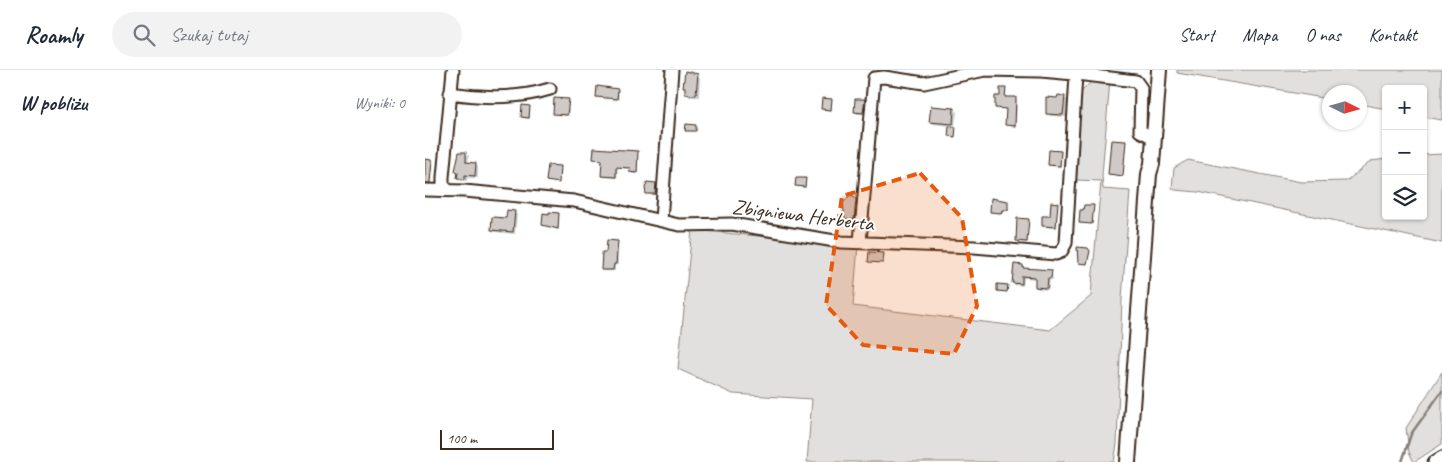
<!DOCTYPE html>
<html lang="pl">
<head>
<meta charset="utf-8">
<style>
  :root { --surface:#fff; --page:#f2f2f3; --text:#1f2937; --muted:#747a83; --line:#e0e1e3 }
  body { margin:0; font-family:Caveat,sans-serif; background:var(--page); color:var(--text) }
  .controls { position:absolute; right:15px; top:15px; display:grid; overflow:hidden; border-radius:5px; box-shadow:0 1px 4px #0004 }
  .controls button { width:45px; height:45px; display:grid; place-items:center; padding:0; border:0; border-bottom:1px solid var(--line); background:var(--surface); color:var(--text); font:25px sans-serif }
  .compass { position:absolute; left:897px; top:15px; width:45px; height:45px; border-radius:50%; background:var(--surface); box-shadow:0 1px 4px #0004; rotate:95deg }
  .scale { position:absolute; left:15px; bottom:12px; width:114px; box-sizing:border-box; padding-left:5px; border:2px solid #3b2a1e; border-top:0; font-size:14px; line-height:18px; white-space:nowrap; color:#3b2a1e; -webkit-text-stroke:4px #fff; paint-order:stroke }
  .list { margin:0; padding:0; list-style:none }
  h2 { display:flex; justify-content:space-between; align-items:center; height:65px; margin:0; padding:0 20px; font-size:21px }
  h2 small { font-size:16px; font-weight:400; color:var(--muted) }
  .icon { flex:none; width:28px; height:28px; fill:none; stroke:currentColor; stroke-width:2; stroke-linecap:round; stroke-linejoin:round }
  .map { position:relative; flex:none; width:1017px; height:392px; overflow:hidden }
  header { display:flex; align-items:center; gap:30px; box-sizing:border-box; height:70px; padding:0 25px; background:var(--surface); border-bottom:1px solid var(--line) }
  header strong { font-size:24px }
  nav { display:flex; gap:28px; margin-inline-start:auto; font-size:18px }
  .search { width:350px; height:45px; background:var(--page); display:flex; align-items:center; gap:12px; box-sizing:border-box; padding:0 18px; border-radius:28px; color:var(--muted); font-size:19px }
  main { display:flex }
  aside { flex:1; background:var(--surface) }
  .map>svg:first-child { display:block }
  .green { fill:#e2e0de; stroke:#8e857e }
  .shadow { fill:#0003 }
  .lines { fill:none; stroke-linecap:round; stroke-linejoin:round }
  .stream { stroke:#887e77; stroke-width:2.5 }
  .building { fill:#cfcac7; stroke:#3b2a1e }
  .minor-casing { stroke:#3b2a1e; stroke-width:15 }
  .major-casing { stroke:#3b2a1e; stroke-width:18 }
  .minor { stroke:#fff; stroke-width:11 }
  .major { stroke:#fff; stroke-width:14 }
  .marked { fill:#e8590c; fill-opacity:0.2; stroke:#e8590c; stroke-width:4; stroke-dasharray:10 6; stroke-linejoin:round }
  .labels { text-anchor:middle; stroke-width:4; stroke-linejoin:round; paint-order:stroke }
  .street-label { font-size:21px; fill:#3b2a1e; stroke:#fff }
</style>
</head>
<body>
<header>
<strong>Roamly</strong>
<div class="search"><svg class="icon" aria-label="search" viewBox="0 0 24 24"><circle cx="10" cy="10" r="6"/><path d="M15 15l6 6"/></svg>Szukaj tutaj</div>
<nav><a>Start</a><a>Mapa</a><a>O nas</a><a>Kontakt</a></nav>
</header>
<main>
<aside>
<h2>W pobliżu<small>Wyniki: 0</small></h2>
<ul class="list">
</ul>
</aside>
<div class="map">
<svg width="1017" height="392" viewBox="0 0 1017 392">
  <rect width="100%" height="100%" fill="#fff"/>
  <filter id="ink" filterUnits="userSpaceOnUse"><feTurbulence type="fractalNoise" baseFrequency=".02" numOctaves="2"/><feDisplacementMap in="SourceGraphic" scale="10" xChannelSelector="R" yChannelSelector="G"/><feConvolveMatrix kernelMatrix="1 2 1 2 8 2 1 2 1" color-interpolation-filters="sRGB"/></filter>
  <g filter="url(#ink)">
    <path class="green" d="M752,0h265v50l-19,-3v-28h-37v20l-26,-5 -1,-12h-30v7l-152,-26z
      M680,9l5,1 -8,95 1,14 27,2 -8,108 -5,145 -3,18h-307l5,-63 -79,-5 -55,-25 14,-139 166,15 -5,61 197,24 41,-34 10,-115 -25,-1 5,-88 10,-10z
      M1017,84v89l-244,-51 -23,-2 -3,-2 2,-20 14,-8 113,22 46,-1 24,-20 15,-2v57h37v-61z
      M1017,302v72l-28,18 -5,-10 -3,-24z"/>
    <path class="shadow" d="M272,6l3,2 -1,19h-10l-5,-10z
      M580,19l2,9 10,2 -1,27 -10,-2 1,-15 -11,-3z
      M193,20l1,10 -21,-3z
      M639,27l3,3 -1,17 -16,-1 -2,-3 11,-14z
      M143,30l1,16 -13,-1 -2,-2z
      M406,30l1,11 -8,-1 -2,-1z
      M439,31l1,13h-8l-1,-2z
      M105,37v12l-6,-1 -2,-1z
      M529,39l3,3 -2,14h-2l3,3 -1,8 -6,-1 1,-10 -17,-2 -2,-3z
      M213,82v22h-6l-1,-5 -13,-1 -1,10 -13,-1v-16l-9,-2z
      M636,82v15l-11,-1 -1,-1z
      M41,84l3,2 -1,7 8,1 2,3v11h-11v3h-6l-5,-10z
      M0,90l8,2 -1,17 -7,-1z
      M380,110l1,8 -10,-2z
      M231,114l1,11h-8l-1,-2z
      M429,127l1,24 -8,-1 -1,-1z
      M583,132l1,9h-6v3l-12,-2z
      M632,134v24l-13,-1 -1,-1 8,-8z
      M89,142l3,3 -2,19 -20,-2 -3,-2 16,-11z
      M134,144v16l-16,-5z
      M603,150v23l-9,-1 -1,-1z
      M192,172l1,23h-3v6h-11l-1,-2 4,-15z
      M598,196l2,3 26,3 2,8h-3l-2,10 -10,-1 -2,-2 1,-8 -13,-1 -1,8 -8,-1 -2,-2z"/>
    <g class="lines">
      <path class="stream" d="M977,392l9,-28 31,-43"/>
    </g>
    <path class="building" d="M260,1l13,3 -2,21 -11,-1v-7h-2z
      M172,16l21,3 -1,10 -21,-2z
      M575,18h6l-1,9h11l-1,29 -10,-1 1,-16 -11,-1v-12h5z
      M633,25l7,1 -2,19 -17,-1v-17l11,1z
      M129,28l15,1 -2,16 -14,-1z
      M397,28l10,1 -1,11 -10,-1z
      M430,29h10l-2,14 -9,-1z
      M97,35l8,1 -1,12 -8,-1z
      M506,36l23,2 -1,16 -24,-2z
      M261,54l10,1v6h-11z
      M524,56l7,1 -1,10 -7,-1z
      M686,70l15,1 -3,35 -15,-2z
      M169,78l44,3 -1,22 -8,-1 1,-4 -14,-1v10l-15,-1 1,-16 -9,-1z
      M624,80l12,1 -1,15 -12,-1z
      M34,82h7v10l10,1 -1,13 -10,-1v4l-8,-1 1,-6 -3,-1z
      M0,89l7,1 -2,23h-5z
      M123,95l12,1 -1,17 -13,-2z
      M371,108h10l-1,9 -10,-1z
      M222,112l9,1 -1,11h-9l-1,-6z
      M425,125l4,1 2,4 -2,20 -9,-1 -2,-16z
      M566,128l17,3v9h-6l-1,3 -11,-1z
      M626,132l7,1 -2,24 -14,-1v-10h8z
      M659,135h10l-2,19 -13,-1 1,-13h3z
      M82,140l8,1 -2,21 -22,-2 1,-13 14,1z
      M124,142l10,1 -1,16 -16,-4 1,-12 6,1z
      M592,148l12,1 -2,23 -11,-1z
      M182,170l11,1 -2,23h-2l-1,6h-12l1,-18h4z
      M652,177l11,1 2,3 -3,13 -9,-1z
      M444,182l15,1 -1,10 -15,-1z
      M589,194l9,1v3l29,2 -1,8h-3l-1,10 -12,-1v-10l-13,-1v8l-10,-1z
      M572,214l11,1 -1,7 -10,-1z"/>
    <g class="lines">
      <defs>
        <path id="minor" d="M660,5l51,6 5,7 -1,43 14,7
          M25,23c33,5 68,6 100,-4
          M0,120l39,1 110,10 105,24 53,-1 109,18 133,5 82,7 5,-2 5,-9 10,-168
          M23,120l-5,-5v-8l10,-107
          M236,150l11,-150
          M435,172l14,-164 10,-1 40,6 61,-13 56,1 44,4 1,-5
          M1009,392l8,-5"/>
        <path id="major" d="M703,392l21,-288 3,-10 7,-94"/>
      </defs>
      <use href="#minor" class="minor-casing"/>
      <use href="#major" class="major-casing"/>
      <use href="#minor" class="minor"/>
      <use href="#major" class="major"/>
    </g>
  </g>
  <path class="marked" d="M495,103l42,45 15,88 -23,48 -91,-9 -37,-40 16,-109z"/>
  <g class="labels">
    <g class="street-label">
      <text transform="translate(378 145) rotate(7)" y="7">Zbigniewa Herberta</text>
    </g>
  </g>
</svg>
<div class="controls">
<button>+</button>
<button>−</button>
<button><svg class="icon" aria-label="layers" viewBox="0 0 24 24"><path d="M12 4l9 5-9 5-9-5zM3 14l9 5 9-5"/></svg></button>
</div>
<svg class="compass" viewBox="-18 -18 36 36"><path d="M0-13l5 13h-10z" fill="#e53935"/><path d="M0 13l5-13h-10z" fill="#747a83"/></svg>
<div class="scale">100 m</div>
</div>
</main>
</body>
</html>
